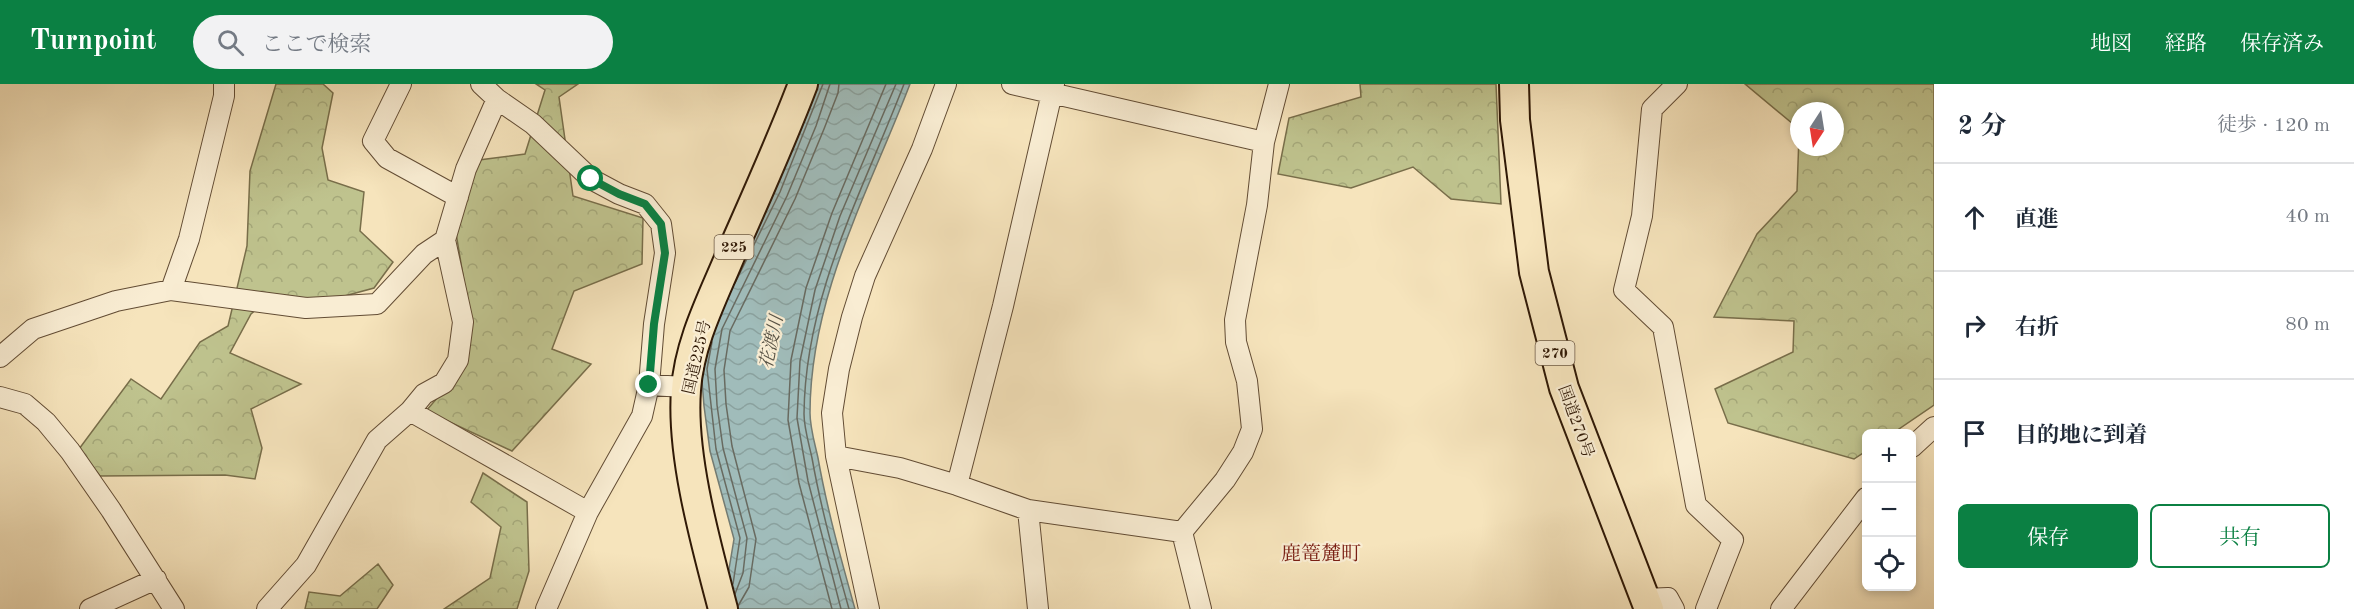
<!DOCTYPE html>
<html lang="ja">
<head>
<meta charset="utf-8">
<style>
  :root { --surface:#fff; --page:#f2f2f3; --text:#1f2937; --muted:#747a83; --line:#e0e1e3; --accent:#0b8043 }
  body { margin:0; font-family:"Old Standard TT","Noto Serif JP",serif; background:var(--page); color:var(--text) }
  .controls { position:absolute; right:18px; bottom:18px; display:grid; overflow:hidden; border-radius:9px; box-shadow:0 3px 9px #0003 }
  .controls button { width:54px; height:54px; display:grid; place-items:center; padding:0; border:0; border-bottom:2px solid var(--line); background:var(--surface); color:var(--text); font:30px sans-serif }
  .compass { position:absolute; left:1790px; top:18px; width:54px; height:54px; border-radius:50%; background:var(--surface); box-shadow:0 3px 9px #0003; rotate:192deg }
  .stop { position:absolute; width:18px; height:18px; margin:-14px; border:4px solid #0b8043; border-radius:50%; background:#fff }
  .stop.end { background:#0b8043; border-color:#fff; box-shadow:0 2px 6px #0008 }
  .list { margin:0; padding:0; list-style:none }
  h2 { display:flex; justify-content:space-between; align-items:center; height:78px; margin:0; padding:0 24px; font-size:26px }
  h2 small { font-size:20px; font-weight:400; color:var(--muted) }
  .list li { display:grid; grid-template-columns:39px 1fr auto; gap:18px; align-items:center; box-sizing:border-box; height:108px; padding:0 24px; border-top:2px solid var(--line) }
  .list b { display:block; font-size:22px; white-space:nowrap }
  .list em { font-size:20px; font-style:normal; color:var(--muted) }
  .actions { display:flex; gap:12px; padding:18px 24px }
  .actions a { flex:1; padding:14px 0; border:2px solid var(--accent); border-radius:9px; text-align:center; font-size:21px; color:var(--accent) }
  .actions .main { background:var(--accent); color:#fff }
  .icon { flex:none; width:33px; height:33px; fill:none; stroke:currentColor; stroke-width:2; stroke-linecap:round; stroke-linejoin:round }
  .map { position:relative; flex:none; width:1934px; height:525px; overflow:hidden }
  header { display:flex; align-items:center; gap:36px; box-sizing:border-box; height:84px; padding:0 30px; background:var(--accent); color:#fff }
  header strong { font-size:28px }
  nav { display:flex; gap:33px; margin-inline-start:auto; font-size:21px }
  .search { width:420px; height:54px; background:var(--page); display:flex; align-items:center; gap:15px; box-sizing:border-box; padding:0 21px; border-radius:33px; color:var(--muted); font-size:22px }
  main { display:flex }
  aside { flex:1; background:var(--surface) }
  .map>svg:first-child { display:block }
  .forest { fill:url(#forest-crowns); stroke:#786e4a; stroke-width:1.5 }
  .water { fill:url(#water-waves); stroke:#737b72; stroke-width:1.5 }
  .lines { fill:none; stroke-linecap:round; stroke-linejoin:round }
  .shore { stroke:#686a60; stroke-width:1.5 }
  .minor-casing { stroke:#624c34; stroke-width:22 }
  .highway-casing { stroke:#301906; stroke-width:32 }
  .minor { stroke:#f9edd3; stroke-width:20 }
  .highway { stroke:#f6e4bc; stroke-width:28 }
  .route { stroke:#0b8043; stroke-width:8 }
  .labels { text-anchor:middle; stroke-width:4.5; stroke-linejoin:round; paint-order:stroke }
  .shield { fill:#f9edd3; stroke:#6c5944; stroke-width:1.5 }
  .shield-label { font-size:15px; font-weight:bold; fill:#301906 }
  .street-label { font-size:16px; fill:#301906; stroke:#f9edd3 }
  .water-label { font-size:18px; font-style:italic; fill:#575245; stroke:#f9edd3 }
  .quarter-label { font-size:20px; fill:#7a1f14; stroke:#f9edd3 }
</style>
</head>
<body>
<header>
<strong>Turnpoint</strong>
<div class="search"><svg class="icon" aria-label="search" viewBox="0 0 24 24"><circle cx="10" cy="10" r="6"/><path d="M15 15l6 6"/></svg>ここで検索</div>
<nav><a>地図</a><a>経路</a><a>保存済み</a></nav>
</header>
<main>
<div class="map">
<svg width="1934" height="525" viewBox="0 0 1934 525">
  <defs>
    <pattern id="forest-crowns" width="20" height="18" patternUnits="userSpaceOnUse" patternTransform="scale(1.5)"><rect width="20" height="18" fill="#bfc38e"/><path d="M2 6a3 3 0 1 1 6 0M12 15a3 3 0 1 1 6 0" fill="none" stroke="#a4a779"/></pattern>
    <pattern id="water-waves" width="16" height="10" patternUnits="userSpaceOnUse" patternTransform="scale(1.5)"><rect width="16" height="10" fill="#a0bcba"/><path d="M0 5q4-4 8 0t8 0" fill="none" stroke="#8aa19e"/></pattern>
  </defs>
  <rect width="100%" height="100%" fill="#f6e4bc"/>
  <filter id="stains"><feTurbulence type="fractalNoise" baseFrequency=".00333" numOctaves="4"/><feColorMatrix values="0 0 0 0 .2 0 0 0 0 .09 0 0 0 0 .02 0 0 0 .5 -.17"/></filter>
  <radialGradient id="worn" r=".72"><stop offset=".6" stop-color="#630" stop-opacity="0"/><stop offset="1" stop-color="#630" stop-opacity=".3"/></radialGradient>
  <path class="forest" d="M276,0h47l10,9 -11,55 6,32 36,12 -4,39 33,31 -19,26 -48,13 -52,-7 -23,20 -21,39 71,31 -50,25 11,39 -7,31 -30,-4 -125,1 -21,-27 52,-70 30,20 39,-57 28,-16 19,-80 3,-75z
    M536,0h42l-19,13 14,99 70,22 -1,46 -68,27 -22,58 39,15 -79,87 -86,-40 37,-43 8,-44 -15,-91 23,-73 46,-6 20,-64z
    M1360,0h136l5,120 -50,-5 -38,-32 -62,21 -73,-14 11,-56 72,-21z
    M1745,0h189v321l-41,28 -27,1v17l-12,8 -126,-36 -13,-34 78,-37 1,-31 -80,-4 43,-83 40,-43 2,-55v11h36v-36h-36v18z
    M483,389l44,29 2,69 -12,38h-73l46,-31 11,-51 -30,-25z
    M378,480l15,21 -16,24h-72l4,-17 31,4z"/>
  <path class="water" d="M818,0h92c-41,107 -100,212 -100,329 0,15 5,31 8,45 9,51 23,101 37,151h-145l17,-28 7,-42 -24,-88 -6,-45 -3,-37 8,-45 66,-134z"/>
  <g class="lines">
    <path class="shore" d="M735,199l45,-91 43,-108
      M712,258l-5,27 9,80 24,89 -7,46
      M735,510l8,-21 4,-35 -24,-90 -6,-43 -2,-36 7,-40 65,-133 29,-70 14,-42
      M738,522l11,-19 7,-48 -24,-93 -6,-42 -2,-34 6,-39 65,-132 29,-70 14,-36 1,-9
      M832,525l-33,-126 -11,-63 3,-60 15,-72 26,-75 54,-129
      M841,525l-33,-128 -11,-63 3,-57 15,-71 25,-74 56,-132
      M849,525c-14,-50 -28,-100 -37,-151 -3,-14 -8,-30 -8,-44 1,-119 59,-223 100,-330"/>
    <defs>
      <path id="minor" d="M401,0l-28,57 14,17 71,39
        M481,0l16,15 36,25 58,55 28,15 26,10 16,20 4,29 -11,71 -5,61
        M946,0l-24,65 -57,127 -13,41 -13,52 -7,44 4,43 64,12 57,17 71,25 154,22
        M1012,0l252,58
        M1677,0l-25,25 -10,107 -18,74 39,37 33,178 37,35 -27,69
        M497,15l-31,70 -21,71 18,82 -5,38 -14,23 -20,11 -14,17 178,101
        M171,206l18,-51 35,-143v-12
        M0,273l33,-28 83,-28 55,-11 135,18 71,-4 47,-50 21,-14
        M0,313l25,7 21,18 24,29 41,59 63,99
        M1912,363l22,-20
        M836,372l33,153
        M957,401l46,-179 51,-222
        M1028,426l10,99
        M1645,515l23,-1 6,11
        M90,525l66,-30
        M267,525l39,-44 71,-125 33,-29
        M546,525l42,-97 54,-96 7,-31 37,2
        M1201,525l-19,-77 43,-52 18,-28 9,-23 -5,-48 -11,-39 -1,-22 22,-115 7,-63 15,-58
        M1781,525l85,-111"/>
      <path id="highway" d="M1514,0l1,36 19,152 30,116 85,221
        M723,525c-17,-65 -42,-153 -37,-219 3,-47 26,-91 44,-134 25,-57 51,-114 73,-172"/>
    </defs>
    <use href="#minor" class="minor-casing"/>
    <use href="#highway" class="highway-casing"/>
    <use href="#minor" class="minor"/>
    <use href="#highway" class="highway"/>
  </g>
  <g class="lines">
    <path class="route" d="M591,95l28,15 26,10 16,20 4,29 -11,71 -5,61"/>
  </g>
  <g class="labels">
    <g class="shield">
      <rect x="714.5" y="151" width="39" height="24" rx="4.5"/>
      <rect x="1535.5" y="257" width="39" height="24" rx="4.5"/>
    </g>
    <g class="shield-label">
      <text x="734" y="168">225</text>
      <text x="1555" y="274">270</text>
    </g>
    <g class="street-label">
      <text transform="translate(696 273) rotate(-77)" y="6">国道225号</text>
      <text transform="translate(1577 337) rotate(70)" y="6">国道270号</text>
    </g>
    <g class="water-label">
      <text transform="translate(771 258) rotate(-78)" y="6">花渡川</text>
    </g>
    <g class="quarter-label">
      <text x="1321" y="476">鹿篭麓町</text>
    </g>
  </g>
  <rect width="100%" height="100%" filter="url(#stains)"/>
  <rect width="100%" height="100%" fill="url(#worn)"/>
</svg>
<div class="controls">
<button>+</button>
<button>−</button>
<button><svg class="icon" aria-label="locate" viewBox="0 0 24 24"><circle cx="12" cy="12" r="6"/><path d="M12 2v4M12 18v4M2 12h4M18 12h4"/></svg></button>
</div>
<svg class="compass" viewBox="-18 -18 36 36"><path d="M0-13l5 13h-10z" fill="#e53935"/><path d="M0 13l5-13h-10z" fill="#747a83"/></svg>
<div class="stop" style="left:591px;top:95px"></div>
<div class="stop end" style="left:649px;top:301px"></div>
</div>
<aside>
<h2>2 分<small>徒歩 · 120 m</small></h2>
<ul class="list">
<li><svg class="icon" aria-label="ahead" viewBox="0 0 24 24"><path d="M12 20V5M6 11l6-6 6 6"/></svg><div><b>直進</b></div><em>40 m</em></li>
<li><svg class="icon" aria-label="right" viewBox="0 0 24 24"><path d="M7 20v-9h11M14 6l5 5-5 5"/></svg><div><b>右折</b></div><em>80 m</em></li>
<li><svg class="icon" aria-label="arrive" viewBox="0 0 24 24"><path d="M6 21V4h12l-3 4 3 4H6"/></svg><div><b>目的地に到着</b></div></li>
</ul>
<div class="actions"><a class="main">保存</a><a>共有</a></div>
</aside>
</main>
</body>
</html>
